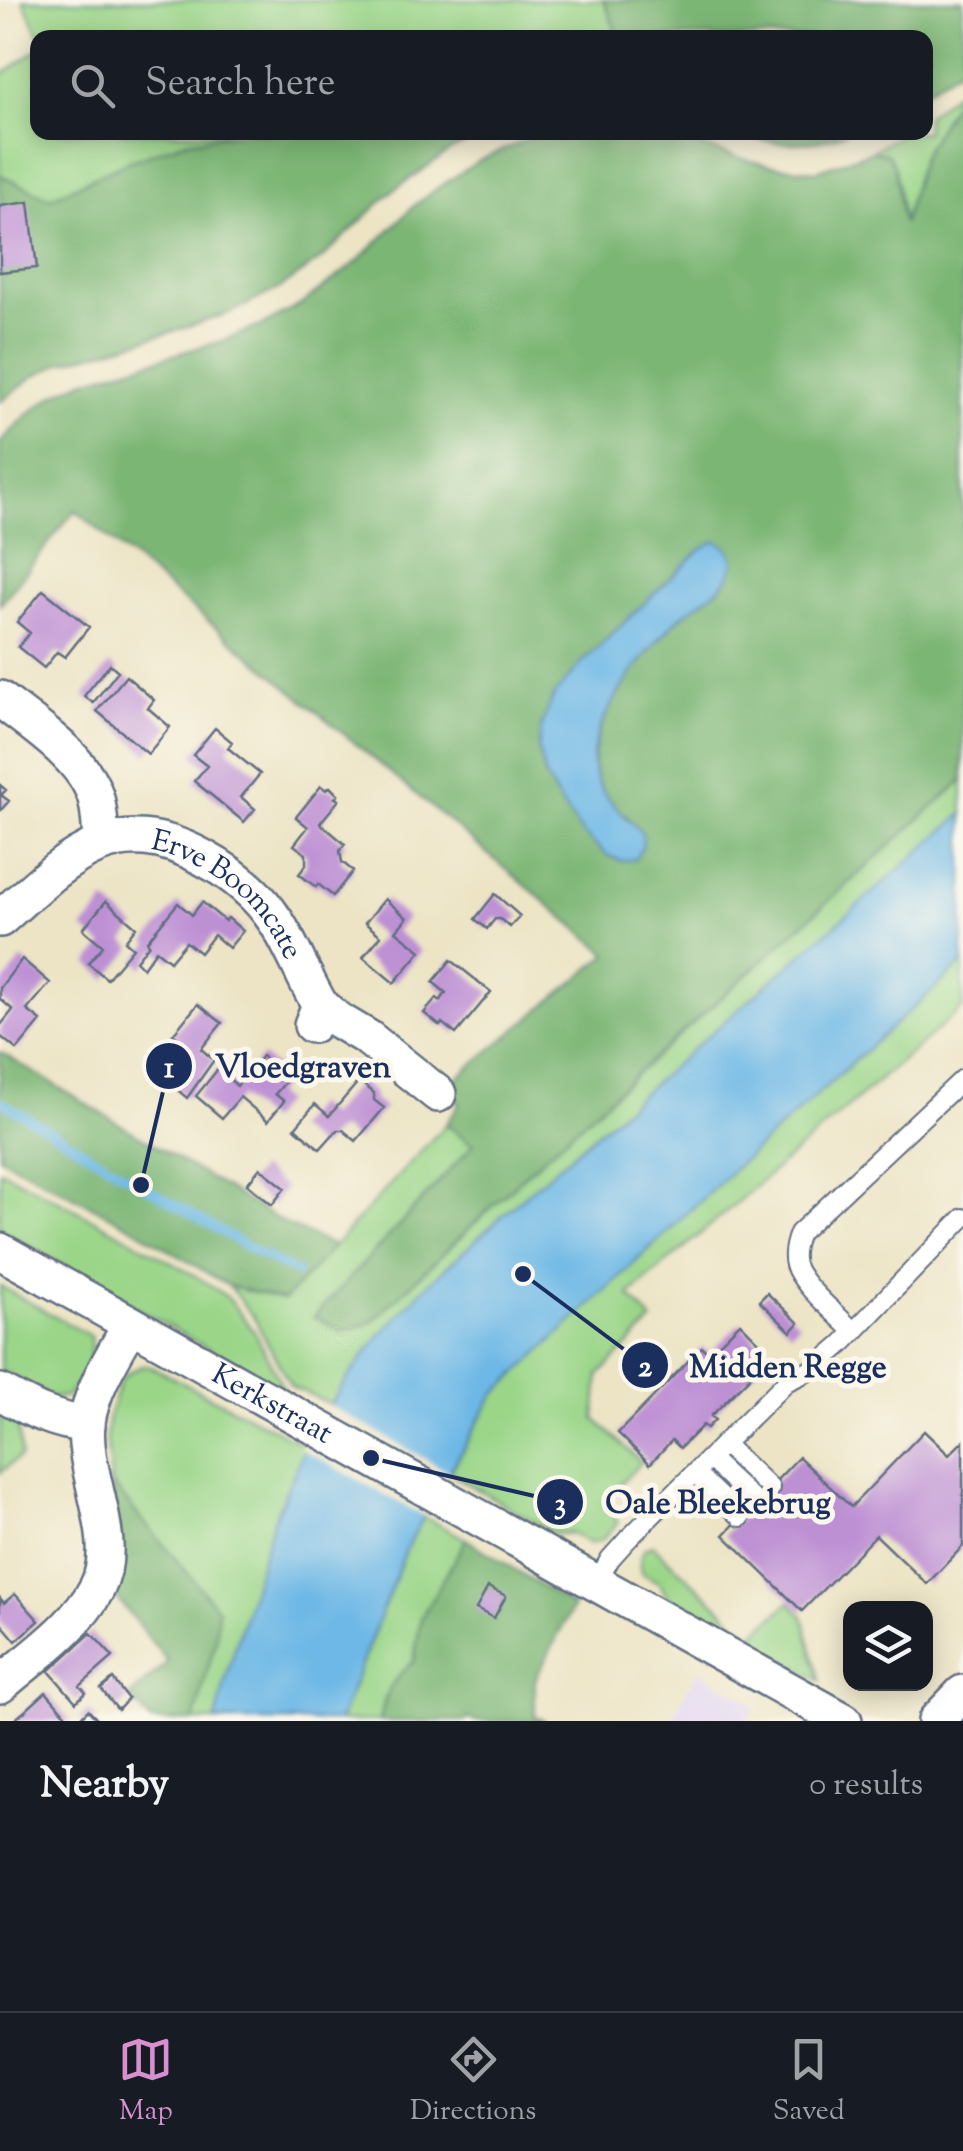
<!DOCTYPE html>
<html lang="en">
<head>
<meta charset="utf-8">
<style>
  :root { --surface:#171b24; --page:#242831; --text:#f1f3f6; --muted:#9ea1a6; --line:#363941; --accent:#d690ce }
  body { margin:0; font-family:"Sorts Mill Goudy",serif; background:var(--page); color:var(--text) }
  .controls { position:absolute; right:30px; bottom:30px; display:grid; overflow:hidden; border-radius:20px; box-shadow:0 5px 25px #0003 }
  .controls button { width:90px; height:90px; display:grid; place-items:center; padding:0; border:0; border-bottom:2px solid var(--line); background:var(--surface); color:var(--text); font:50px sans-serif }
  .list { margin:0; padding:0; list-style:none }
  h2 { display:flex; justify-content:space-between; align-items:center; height:130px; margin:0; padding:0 40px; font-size:42px }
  h2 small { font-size:32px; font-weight:400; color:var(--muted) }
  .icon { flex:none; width:55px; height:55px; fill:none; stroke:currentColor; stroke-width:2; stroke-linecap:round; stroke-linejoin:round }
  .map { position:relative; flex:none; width:963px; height:1721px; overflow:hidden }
  .search { position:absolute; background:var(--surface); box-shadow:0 5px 25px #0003; left:30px; right:30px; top:30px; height:110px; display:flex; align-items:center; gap:25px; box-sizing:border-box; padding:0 35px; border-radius:20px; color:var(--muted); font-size:38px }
  .sheet { height:290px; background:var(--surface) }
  nav { display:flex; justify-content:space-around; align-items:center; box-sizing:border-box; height:140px; border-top:2px solid var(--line); background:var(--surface); font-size:28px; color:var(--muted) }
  nav a { display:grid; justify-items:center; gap:5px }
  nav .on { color:var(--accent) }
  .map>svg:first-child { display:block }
  .built { fill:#e1d4f4 }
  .green { fill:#9ad588; stroke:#5a8273; stroke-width:2.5 }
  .forest { fill:#7bb674; stroke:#4b7269; stroke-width:2.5; fill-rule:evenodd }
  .water { fill:#6db8e6; stroke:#4474a2; stroke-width:2.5 }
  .pier { fill:#ece4c5 }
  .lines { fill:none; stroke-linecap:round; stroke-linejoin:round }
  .stream { stroke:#6db8e6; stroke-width:9 }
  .building { fill:#bd90d4 }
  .lane-casing { stroke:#646e82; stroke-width:22 }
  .street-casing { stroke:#646e82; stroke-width:40 }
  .lane { stroke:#fff; stroke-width:18 }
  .street { stroke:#fff; stroke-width:35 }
  .labels { text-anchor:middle; stroke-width:10; stroke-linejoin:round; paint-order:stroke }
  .street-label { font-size:30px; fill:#1b2f5e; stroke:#fbf7ec }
  .leader { fill:none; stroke:#1b2f5e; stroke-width:4 }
  .callout-dot { fill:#1b2f5e; stroke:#fbf7ec; stroke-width:4 }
  .mark-label { font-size:30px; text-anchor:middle; font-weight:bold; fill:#fff }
  .callout-label { font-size:32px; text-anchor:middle; font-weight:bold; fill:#1b2f5e; stroke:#fbf7ec; stroke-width:10; stroke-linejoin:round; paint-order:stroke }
</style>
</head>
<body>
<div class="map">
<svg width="963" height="1721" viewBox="0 0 963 1721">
  <rect width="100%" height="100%" fill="#fbf7ec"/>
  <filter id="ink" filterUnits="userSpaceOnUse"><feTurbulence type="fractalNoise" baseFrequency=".01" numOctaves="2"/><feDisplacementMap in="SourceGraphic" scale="20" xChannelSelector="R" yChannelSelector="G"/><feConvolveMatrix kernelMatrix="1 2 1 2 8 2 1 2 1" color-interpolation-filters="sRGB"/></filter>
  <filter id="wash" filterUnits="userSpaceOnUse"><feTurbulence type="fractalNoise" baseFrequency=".0048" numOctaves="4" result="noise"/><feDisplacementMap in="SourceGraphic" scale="40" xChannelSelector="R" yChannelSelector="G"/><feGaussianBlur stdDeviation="2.25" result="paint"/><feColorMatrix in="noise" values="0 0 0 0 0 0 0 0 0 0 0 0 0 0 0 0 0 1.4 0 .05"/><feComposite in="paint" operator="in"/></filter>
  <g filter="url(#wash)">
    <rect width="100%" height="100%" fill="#ece4c5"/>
    <path class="built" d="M698,1671l58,34 -8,16h-78z"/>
    <path class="green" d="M23,0h581l14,37h-578z
      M37,50l1,82 209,1 -60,8 -60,21 -77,36 -50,-23v-99z
      M963,86l-41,70 -19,71 -8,-59 -7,-14 -16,-3 31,-18 23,-1v-16z
      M963,780v34l-484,423 -98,97 -51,70 -39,-18 -37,-68 -25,-32 55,14 162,-176 28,20 -159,172 57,6 163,-157z
      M963,963v45l-334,287 24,26 -54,54 -4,44 46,43 -38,41 15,19 -16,18 -12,4 -18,-11 -17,1 -105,-61 43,-77 241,-227z
      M0,1170l121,64 83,47 23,16 28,36 31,61 -286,-165z
      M0,1286l90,50c4,22 -7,48 -24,61l-13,1 -53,-28z
      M144,1365l12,4 151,77 -34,75 -48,161 -9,39h-22l22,-82 -105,-157 -5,-47 3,-21 12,-34 8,-8z
      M0,1406l17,9 4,41 -21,17z
      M424,1517l42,22 -45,79 -7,43 -29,37 -5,23h-41l69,-176z
      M652,1545l99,91 39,-34 13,14 17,64 -154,-85 -6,-12 -19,-10c-2,-12 -2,-24 11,-28z"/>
    <path class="forest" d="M604,0h359v66l-37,24v-52l-308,-1z
      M963,87v693l-428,385 -163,157 -29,10 -29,-15 159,-172 -27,-21 14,-21 -17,-14 165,-135 -533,-444 -75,95v-162l29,-30 27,-19 30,-14 136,-39 39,-15 41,-22 56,-43 57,-56 24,-18 41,-27 62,-27h118l77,24 32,8 47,6 56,-20 16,3 7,14 8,56 19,-68zM699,551l31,23c-16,18 -36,30 -53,47 -35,34 -99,111 -79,162 6,15 19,24 31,35l-8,43c-36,-16 -57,-52 -76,-85l39,-115z
      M247,132l240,1 -36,17 -60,42 -70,67 -39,28 -50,25 -44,15 -127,36 -27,13 -34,26v-227l50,23 77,-36 60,-21z
      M736,133h110c-37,14 -73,13 -110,0z
      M0,1052l289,174 45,20 -50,54 -55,-14 -94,-57 -135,-72z
      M110,1482l108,127 -2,30 -22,82h-43l-21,-25 38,-34 -56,-70 11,-41z
      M466,1539l107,67 -38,74v36l10,5h-71l-6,-3 -2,3h-86c5,-27 12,-43 34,-60l7,-43z"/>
    <path class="water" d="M715,541c16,4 24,19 14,35 -12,19 -37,29 -53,45 -29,30 -88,101 -83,145 4,30 30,46 49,67l1,12 -8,14 -14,2 -14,-6 -24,-21 -23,-32 -15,-26 -7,-28 4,-25 13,-29 29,-33 115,-110z
      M963,814v149l-229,206 -241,227 -85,149 -69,176h-123l9,-39 48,-161 39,-89 35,-53 34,-45 43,-46 92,-85z"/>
    <path class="pier" d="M325,1403l129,72 -25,44 -129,-71 8,-18z"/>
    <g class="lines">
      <path class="stream" d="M0,1101l252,149 45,23"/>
    </g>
    <g id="blocks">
      <path class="building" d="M29,202l8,66 -37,4v-66z
        M43,590l46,37 -24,30 -8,-5 -13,16 -26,-21 12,-14 -13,-11z
        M110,664l8,7 -25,32 -9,-7z
        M126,676l28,24 -6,8 22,19 -22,27 -51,-43z
        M215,728l17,14 -4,6 32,26 -19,23 14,12 -11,13 -50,-41 13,-15 -14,-11z
        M0,785l6,5 -5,5 8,6 -9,10z
        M321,786l5,4 4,-3 8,8 -3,3 4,2 -19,23 25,21 -5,7 2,11 11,9 -20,25 -15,-12 -2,3 -17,-13 7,-9v-11l-12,-9 14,-18 -12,-10z
        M495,894l25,22 -10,11 -10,-8h-5l-8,10 -12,-10z
        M385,899l22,19 -11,13 25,20 -27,32 -31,-26 18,-21 -16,-13z
        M106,901l30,26 -11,14 8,7 -26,31 -19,-16 15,-17 -20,-17z
        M202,902l23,19 3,-3 15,13 -14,17 -15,-13 -14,18 -14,-11 -16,19 -14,-11 -13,18 -7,-7 13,-17 -2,-3 31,-38 14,12z
        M22,959l28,24 -23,27 14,11 -24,29 -17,-14v-10l13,-16 -13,-11v-11z
        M451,960l40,32 -35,42 -14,-11 -2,3 -16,-13 13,-15 3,3 6,-8 -13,-11z
        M198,1004l24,19 -21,26 13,11 -27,38 -26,-22 26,-31 -14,-11z
        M262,1056l27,22 -14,16 9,7 -16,20 -28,-24 -18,21 -26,-22 22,-27 19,17z
        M359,1081l15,12v7l10,8 -28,33 -13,-11h-6l-17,19 -25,-21 20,-24 14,12z
        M260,1168l25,20 -13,17 -25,-21z
        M767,1293l32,30 -8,9 -32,-31z
        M740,1323l24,24 -15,15 8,8 -46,46 4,4 -8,8 -4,-3 -23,23 -8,-8 -22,24 -32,-31 84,-86 7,7z
        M924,1431l25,24 14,-14v105l-36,38 -51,-49 -74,76 -78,-76 75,-78 52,50z
        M488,1587l18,9 -12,22 -18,-9z
        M15,1594l24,27 -23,20 -16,-19v-24l4,5z
        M91,1633l22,24 -33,29 6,7 -10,9 -27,-31z
        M113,1679l15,20 -10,11 -17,-21z
        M46,1692l25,29h-58l11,-9z
        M88,1710l11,11h-18l-2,-2z"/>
    </g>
  </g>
  <g filter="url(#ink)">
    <use href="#blocks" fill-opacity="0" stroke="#646e82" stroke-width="2.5"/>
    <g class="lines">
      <defs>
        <path id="lane" d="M854,1332c-16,-17 -52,-46 -59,-67 -3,-11 0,-22 4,-32l164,-154
          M724,1444l46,44
          M710,1459l46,43
          M695,1473l46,44
          M597,1582l13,-23 17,-19 159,-158 27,-13 29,-25 121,-126"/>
        <g id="street">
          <path d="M0,699c31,25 82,57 95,96 5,15 5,32 6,48"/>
          <path id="s1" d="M0,919c65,-58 112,-111 202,-62 30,16 56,36 75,66 16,25 27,55 43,82l-8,20"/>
          <path d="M320,1005l16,14 32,19 70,56"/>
          <path id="s2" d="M0,1251l844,470"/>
          <path d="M0,1392c31,17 51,28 87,33"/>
          <path d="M0,1685c33,-29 76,-57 97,-97 25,-49 -16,-114 -10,-166 5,-35 27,-67 44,-98"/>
          <path d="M936,1721l27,-28"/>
        </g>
      </defs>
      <use href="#lane" class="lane-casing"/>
      <use href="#street" class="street-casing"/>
      <use href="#lane" class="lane"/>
      <use href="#street" class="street"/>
    </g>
  </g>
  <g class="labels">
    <g class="street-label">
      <text dy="10" stroke="none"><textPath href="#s1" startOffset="275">Erve Boomcate</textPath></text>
      <text dy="10" stroke="none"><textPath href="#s2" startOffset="312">Kerkstraat</textPath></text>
    </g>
  </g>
  <path class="leader" d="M141 1185L169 1066M523 1274L645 1365M371 1458L560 1502"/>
  <g class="callout-dot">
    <circle cx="141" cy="1185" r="10"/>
    <circle cx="523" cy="1274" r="10"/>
    <circle cx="371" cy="1458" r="10"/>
    <circle cx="169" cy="1066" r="25"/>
    <circle cx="645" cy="1365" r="25"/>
    <circle cx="560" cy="1502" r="25"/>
  </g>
  <g class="mark-label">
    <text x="169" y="1077">1</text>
    <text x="645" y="1376">2</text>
    <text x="560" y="1513">3</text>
  </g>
  <g class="callout-label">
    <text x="303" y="1077">Vloedgraven</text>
    <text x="788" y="1377">Midden Regge</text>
    <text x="718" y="1513">Oale Bleekebrug</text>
  </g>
</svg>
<div class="controls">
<button><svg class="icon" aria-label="layers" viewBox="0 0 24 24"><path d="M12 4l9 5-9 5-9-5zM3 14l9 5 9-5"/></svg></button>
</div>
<div class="search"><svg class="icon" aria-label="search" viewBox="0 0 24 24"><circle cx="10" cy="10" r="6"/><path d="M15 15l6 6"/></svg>Search here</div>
</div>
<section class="sheet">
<h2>Nearby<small>0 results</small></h2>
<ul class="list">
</ul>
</section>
<nav>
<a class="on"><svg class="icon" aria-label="map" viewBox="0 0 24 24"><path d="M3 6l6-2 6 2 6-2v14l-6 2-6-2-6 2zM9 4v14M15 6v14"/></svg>Map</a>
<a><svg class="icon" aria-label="directions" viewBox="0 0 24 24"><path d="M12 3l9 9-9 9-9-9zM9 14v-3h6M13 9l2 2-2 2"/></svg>Directions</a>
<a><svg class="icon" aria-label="saved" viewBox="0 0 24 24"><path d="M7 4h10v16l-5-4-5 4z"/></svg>Saved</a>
</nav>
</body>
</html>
